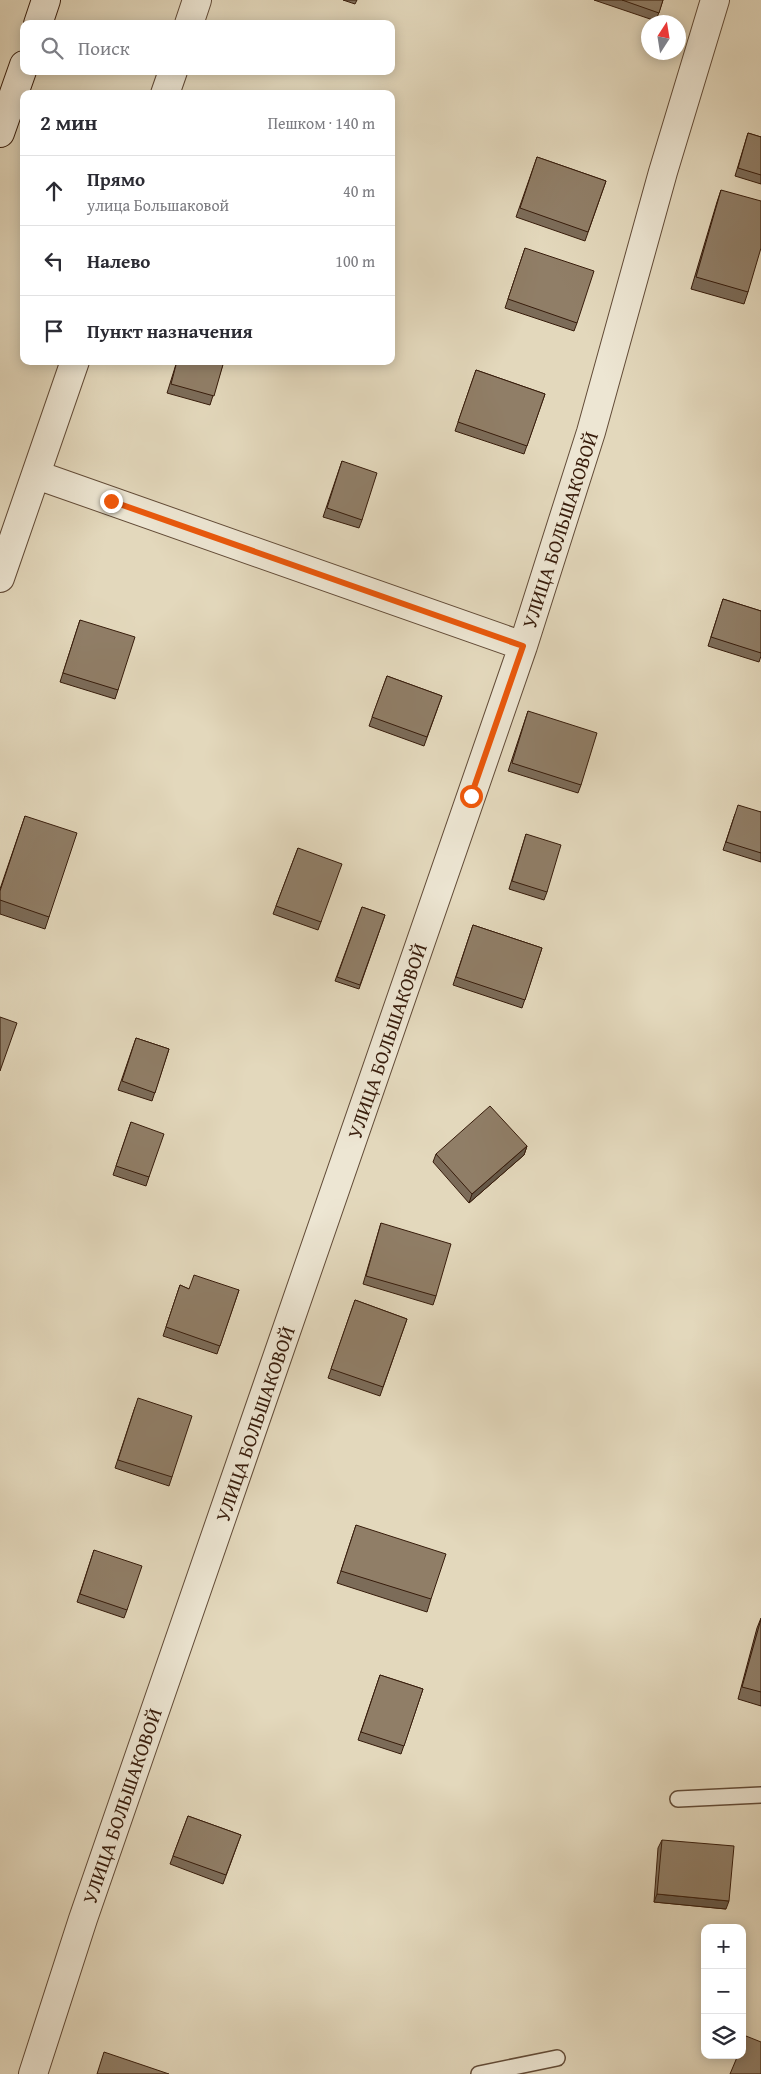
<!DOCTYPE html>
<html lang="ru">
<head>
<meta charset="utf-8">
<style>
  :root { --surface:#fff; --page:#f7f7f7; --text:#2b2b33; --muted:#7c7c81; --line:#e1e1e2 }
  body { margin:0; font-family:"Gentium Book Plus",serif; background:var(--page); color:var(--text) }
  .controls { position:absolute; right:15px; bottom:15px; display:grid; overflow:hidden; border-radius:10px; box-shadow:0 2px 12px #0003 }
  .controls button { width:45px; height:45px; display:grid; place-items:center; padding:0; border:0; border-bottom:1px solid var(--line); background:var(--surface); color:var(--text); font:25px sans-serif }
  .compass { position:absolute; left:641px; top:15px; width:45px; height:45px; border-radius:50%; background:var(--surface); box-shadow:0 2px 12px #0003; rotate:12deg }
  .stop { position:absolute; width:15px; height:15px; margin:-11px; border:4px solid #ea580c; border-radius:50%; background:#fff }
  .stop.end { background:#ea580c; border-color:#fff; box-shadow:0 1px 5px #0008 }
  .list { margin:0; padding:0; list-style:none }
  h2 { display:flex; justify-content:space-between; align-items:center; height:65px; margin:0; padding:0 20px; font-size:21px }
  h2 small { font-size:16px; font-weight:400; color:var(--muted) }
  .list li { display:grid; grid-template-columns:32px 1fr auto; gap:15px; align-items:center; box-sizing:border-box; height:70px; padding:0 20px; border-top:1px solid var(--line) }
  .list b { display:block; font-size:19px; white-space:nowrap }
  .list p { margin:0; font-size:16px; white-space:nowrap; color:var(--muted) }
  .list em { font-size:16px; font-style:normal; color:var(--muted) }
  .icon { flex:none; width:28px; height:28px; fill:none; stroke:currentColor; stroke-width:2; stroke-linecap:round; stroke-linejoin:round }
  .map { position:relative; flex:none; width:761px; height:2074px; overflow:hidden }
  .search { position:absolute; background:var(--surface); box-shadow:0 2px 12px #0003; left:20px; top:20px; width:375px; height:55px; display:flex; align-items:center; gap:12px; box-sizing:border-box; padding:0 18px; border-radius:10px; color:var(--muted); font-size:19px }
  .panel { position:absolute; background:var(--surface); box-shadow:0 2px 12px #0003; left:20px; top:90px; width:375px; height:275px; border-radius:10px }
  .map>svg:first-child { display:block }
  .lines { fill:none; stroke-linecap:round; stroke-linejoin:round }
  .service-casing { stroke:#624b37; stroke-width:18 }
  .minor-casing { stroke:#624b37; stroke-width:30 }
  .secondary-casing { stroke:#371c0b; stroke-width:30 }
  .service { stroke:#ede6d3; stroke-width:15 }
  .minor { stroke:#ede6d3; stroke-width:28 }
  .secondary { stroke:#ede6d3; stroke-width:28 }
  .wall { fill:#7c6c59; stroke:#371c0b }
  .shaded-wall { fill:#655848; stroke:#371c0b }
  .building { fill:#907e67; stroke:#371c0b }
  .route { stroke:#ea580c; stroke-width:6 }
  .labels { text-anchor:middle; stroke-width:4; stroke-linejoin:round; paint-order:stroke }
  .street-label { font-size:20px; fill:#371c0b; stroke:#ede6d3 }
</style>
</head>
<body>
<div class="map">
<svg width="761" height="2074" viewBox="0 0 761 2074">
  <rect width="100%" height="100%" fill="#e3d8bc"/>
  <filter id="stains"><feTurbulence type="fractalNoise" baseFrequency=".004" numOctaves="4"/><feColorMatrix values="0 0 0 0 .2 0 0 0 0 .09 0 0 0 0 .02 0 0 0 .5 -.17"/></filter>
  <radialGradient id="worn" r=".72"><stop offset=".6" stop-color="#630" stop-opacity="0"/><stop offset="1" stop-color="#630" stop-opacity=".3"/></radialGradient>
  <g class="lines">
    <defs>
      <path id="service" d="M678,1799l83,-4
        M479,2074l78,-16"/>
      <path id="minor" d="M189,24l8,-24
        M165,94l8,-23
        M37,475l486,171
        M0,578l75,-217
        M33,2074l50,-155 440,-1273 68,-214 72,-260 52,-172"/>
      <path id="secondary" d="M38,24l8,-24
        M0,133l24,-68"/>
    </defs>
    <use href="#service" class="service-casing"/>
    <use href="#minor" class="minor-casing"/>
    <use href="#secondary" class="secondary-casing"/>
    <use href="#service" class="service"/>
    <use href="#minor" class="minor"/>
    <use href="#secondary" class="secondary"/>
  </g>
  <path class="wall" d="M343,0h14l-2,4z
    M594,0h69l-7,21z
    M748,133l13,4v47l-26,-8z
    M537,157l69,24 -21,60 -69,-24z
    M721,190l27,102 -4,12 -53,-15 26,-87z
    M525,248l52,75 -3,8 -69,-23z
    M177,361h47l-14,44 -43,-12z
    M476,370l69,24 -21,60 -69,-23z
    M342,461l20,59 -3,8 -36,-11z
    M723,599l38,12v45l-2,6 -51,-16z
    M80,620l38,70 -3,9 -55,-17z
    M387,676l55,20 -18,50 -55,-20z
    M528,711l53,74 -3,8 -70,-22z
    M761,812v50l-38,-12 12,-36z
    M25,816l24,101 -4,12 -45,-15v-25z
    M526,834l21,58 -3,8 -35,-11z
    M298,848l23,74 -3,8 -45,-16z
    M362,907l23,8 -26,74 -24,-8z
    M473,925l69,23 -20,60 -69,-23z
    M136,1038l33,11 -17,52 -34,-11z
    M131,1122l18,55 -3,9 -33,-11z
    M527,1146l-3,9 -55,48 -36,-41 3,-8z
    M381,1223l55,73 -3,9 -70,-21z
    M180,1285l9,4 50,1 -22,64 -54,-18z
    M355,1300l52,19 -27,77 -52,-18z
    M135,1407l37,70 -3,9 -54,-18z
    M356,1525l75,74 -4,13 -90,-29z
    M94,1550l33,60 -3,8 -47,-16z
    M761,1618v88l-23,-7 19,-71z
    M380,1675l43,14 -22,65 -43,-14z
    M188,1816l53,19 -18,49 -53,-20z
    M662,1840l64,69 -72,-7 4,-54z"/>
  <path class="shaded-wall" d="M527,1146l-3,9 -55,48 3,-9z
    M657,1894l72,7 -3,8 -72,-7z"/>
  <path class="building" d="M622,0h41l-4,13z
    M748,133l13,4v38l-23,-7z
    M537,157l69,24 -18,51 -68,-24z
    M721,190l40,11v47l-13,44 -52,-15z
    M525,248l69,23 -17,52 -69,-24z
    M177,361h47l-10,35 -43,-12z
    M476,370l69,24 -18,52 -69,-24z
    M342,461l35,12 -15,47 -35,-12z
    M723,599l38,12v42l-50,-16z
    M80,620l55,17 -17,53 -55,-17z
    M387,676l55,20 -15,41 -55,-20z
    M528,711l69,22 -16,52 -69,-22z
    M738,805l23,7v41l-35,-11z
    M25,816l52,17 -28,84 -49,-17v-9z
    M526,834l35,11 -14,47 -35,-11z
    M298,848l44,16 -21,58 -45,-16z
    M362,907l23,8 -25,70 -23,-8z
    M473,925l69,23 -17,52 -69,-23z
    M0,1017l17,6 -17,48z
    M136,1038l33,11 -14,44 -33,-12z
    M490,1106l37,40 -55,48 -36,-40z
    M131,1122l33,12 -15,43 -33,-11z
    M381,1223l70,21 -15,52 -70,-20z
    M194,1275l45,15 -19,56 -54,-19 14,-42 9,4z
    M355,1300l52,19 -24,68 -52,-18z
    M138,1398l54,18 -20,61 -54,-17z
    M356,1525l90,29 -15,45 -90,-28z
    M94,1550l48,16 -15,44 -47,-16z
    M761,1619v73l-19,-5z
    M380,1675l43,14 -19,57 -43,-14z
    M188,1816l53,19 -15,40 -53,-19z
    M662,1840l72,6 -5,55 -72,-7z
    M746,2036l15,6v32h-31l8,-19h4v-10z
    M104,2052l65,22h-72z"/>
  <g class="lines">
    <path class="route" d="M111,501l412,145 -52,150"/>
  </g>
  <g class="labels">
    <g class="street-label">
      <text transform="translate(560 530) rotate(-72)" y="7">УЛИЦА БОЛЬШАКОВОЙ</text>
      <text transform="translate(387 1041) rotate(-71)" y="7">УЛИЦА БОЛЬШАКОВОЙ</text>
      <text transform="translate(255 1424) rotate(-71)" y="7">УЛИЦА БОЛЬШАКОВОЙ</text>
      <text transform="translate(122 1806) rotate(-71)" y="7">УЛИЦА БОЛЬШАКОВОЙ</text>
    </g>
  </g>
  <rect width="100%" height="100%" filter="url(#stains)"/>
  <rect width="100%" height="100%" fill="url(#worn)"/>
</svg>
<div class="controls">
<button>+</button>
<button>−</button>
<button><svg class="icon" aria-label="layers" viewBox="0 0 24 24"><path d="M12 4l9 5-9 5-9-5zM3 14l9 5 9-5"/></svg></button>
</div>
<svg class="compass" viewBox="-18 -18 36 36"><path d="M0-13l5 13h-10z" fill="#e53935"/><path d="M0 13l5-13h-10z" fill="#7c7c81"/></svg>
<div class="stop" style="left:471px;top:796px"></div>
<div class="stop end" style="left:111px;top:501px"></div>
<div class="search"><svg class="icon" aria-label="search" viewBox="0 0 24 24"><circle cx="10" cy="10" r="6"/><path d="M15 15l6 6"/></svg>Поиск</div>
<section class="panel">
<h2>2 мин<small>Пешком · 140 m</small></h2>
<ul class="list">
<li><svg class="icon" aria-label="ahead" viewBox="0 0 24 24"><path d="M12 20V5M6 11l6-6 6 6"/></svg><div><b>Прямо</b><p>улица Большаковой</p></div><em>40 m</em></li>
<li><svg class="icon" aria-label="left" viewBox="0 0 24 24"><path d="M17 20v-9H6M10 6l-5 5 5 5"/></svg><div><b>Налево</b></div><em>100 m</em></li>
<li><svg class="icon" aria-label="arrive" viewBox="0 0 24 24"><path d="M6 21V4h12l-3 4 3 4H6"/></svg><div><b>Пункт назначения</b></div></li>
</ul>
</section>
</div>
</body>
</html>
